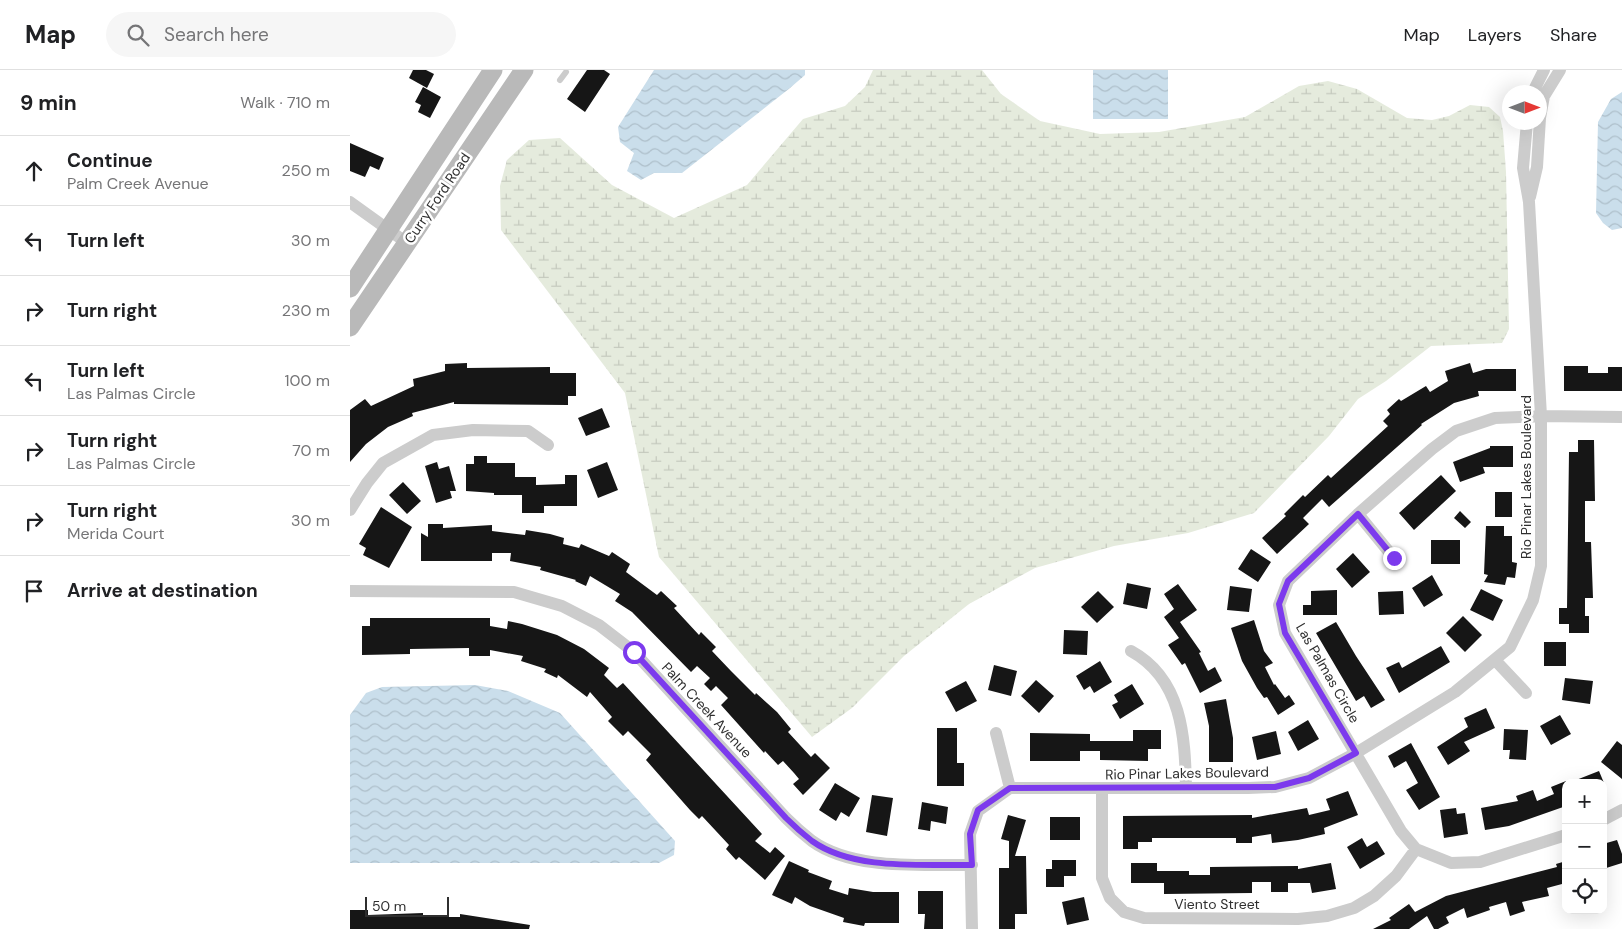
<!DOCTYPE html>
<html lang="en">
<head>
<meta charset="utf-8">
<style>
  :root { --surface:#fff; --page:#f6f6f6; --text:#202124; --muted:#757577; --line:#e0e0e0 }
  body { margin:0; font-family:"DM Sans",sans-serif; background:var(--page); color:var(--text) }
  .controls { position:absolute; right:15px; bottom:15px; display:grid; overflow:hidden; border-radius:10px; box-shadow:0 5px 20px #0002 }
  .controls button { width:45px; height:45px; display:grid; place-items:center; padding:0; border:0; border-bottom:1px solid var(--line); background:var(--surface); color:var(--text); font:25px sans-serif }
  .compass { position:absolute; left:1152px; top:15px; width:45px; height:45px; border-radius:50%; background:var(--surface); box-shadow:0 5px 20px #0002; rotate:90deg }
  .scale { position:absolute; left:15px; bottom:12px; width:84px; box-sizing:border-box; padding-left:5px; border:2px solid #2f2f2f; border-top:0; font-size:14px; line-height:18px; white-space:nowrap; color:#2f2f2f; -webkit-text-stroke:4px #fff; paint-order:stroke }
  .stop { position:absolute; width:15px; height:15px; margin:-11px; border:4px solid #7c3aed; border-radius:50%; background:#fff }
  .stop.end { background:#7c3aed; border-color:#fff; box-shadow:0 1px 5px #0008 }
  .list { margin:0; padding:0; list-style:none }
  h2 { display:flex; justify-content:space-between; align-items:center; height:65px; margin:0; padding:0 20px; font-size:21px }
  h2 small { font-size:16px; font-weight:400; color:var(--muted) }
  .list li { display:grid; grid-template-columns:32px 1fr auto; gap:15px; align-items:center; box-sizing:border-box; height:70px; padding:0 20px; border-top:1px solid var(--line) }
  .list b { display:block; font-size:19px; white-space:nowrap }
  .list p { margin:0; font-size:16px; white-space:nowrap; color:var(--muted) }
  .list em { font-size:16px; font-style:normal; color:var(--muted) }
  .icon { flex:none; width:28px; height:28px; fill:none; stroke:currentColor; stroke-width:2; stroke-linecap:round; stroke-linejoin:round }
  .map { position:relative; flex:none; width:1272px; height:859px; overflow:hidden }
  header { display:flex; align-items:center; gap:30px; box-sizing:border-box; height:70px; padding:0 25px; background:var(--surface); border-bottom:1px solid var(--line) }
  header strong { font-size:24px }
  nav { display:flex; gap:28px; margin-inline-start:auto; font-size:18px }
  .search { width:350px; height:45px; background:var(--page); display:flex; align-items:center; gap:12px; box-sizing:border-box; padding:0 18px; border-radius:28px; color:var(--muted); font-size:19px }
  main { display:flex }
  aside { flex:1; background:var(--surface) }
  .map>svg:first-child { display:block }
  .wetland { fill:url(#wetland-marsh) }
  .water { fill:url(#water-waves) }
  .building { fill:#161616 }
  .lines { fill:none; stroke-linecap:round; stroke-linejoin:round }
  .lane { stroke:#ccc; stroke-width:6 }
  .street { stroke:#ccc; stroke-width:12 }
  .secondary { stroke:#b9b9b9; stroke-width:19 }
  .route { stroke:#7c3aed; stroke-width:6 }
  .labels { text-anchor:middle; stroke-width:5; stroke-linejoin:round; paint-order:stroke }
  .street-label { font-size:14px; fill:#2f2f2f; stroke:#fff }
</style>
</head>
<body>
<header>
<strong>Map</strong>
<div class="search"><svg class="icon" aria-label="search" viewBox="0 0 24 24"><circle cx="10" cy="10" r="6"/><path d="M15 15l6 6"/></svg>Search here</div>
<nav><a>Map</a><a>Layers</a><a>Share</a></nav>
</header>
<main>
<aside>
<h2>9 min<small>Walk · 710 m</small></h2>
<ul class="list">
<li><svg class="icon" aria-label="ahead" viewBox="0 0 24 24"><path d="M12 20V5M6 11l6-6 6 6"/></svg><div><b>Continue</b><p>Palm Creek Avenue</p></div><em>250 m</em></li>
<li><svg class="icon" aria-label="left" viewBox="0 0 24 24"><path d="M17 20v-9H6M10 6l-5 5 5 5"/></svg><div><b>Turn left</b></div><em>30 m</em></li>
<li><svg class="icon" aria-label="right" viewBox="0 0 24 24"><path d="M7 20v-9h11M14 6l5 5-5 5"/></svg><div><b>Turn right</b></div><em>230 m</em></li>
<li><svg class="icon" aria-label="left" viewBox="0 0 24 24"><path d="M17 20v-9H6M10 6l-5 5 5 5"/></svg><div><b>Turn left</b><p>Las Palmas Circle</p></div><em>100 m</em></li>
<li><svg class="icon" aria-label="right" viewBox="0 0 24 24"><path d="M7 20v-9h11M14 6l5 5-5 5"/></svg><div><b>Turn right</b><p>Las Palmas Circle</p></div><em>70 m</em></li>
<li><svg class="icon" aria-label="right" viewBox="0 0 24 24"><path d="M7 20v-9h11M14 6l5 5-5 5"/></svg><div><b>Turn right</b><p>Merida Court</p></div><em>30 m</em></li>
<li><svg class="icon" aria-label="arrive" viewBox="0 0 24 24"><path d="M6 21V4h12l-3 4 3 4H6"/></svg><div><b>Arrive at destination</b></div></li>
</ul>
</aside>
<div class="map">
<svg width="1272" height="859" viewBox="0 0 1272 859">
  <defs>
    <pattern id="wetland-marsh" width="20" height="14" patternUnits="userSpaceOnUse" patternTransform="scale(1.25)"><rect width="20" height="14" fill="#e5ebdd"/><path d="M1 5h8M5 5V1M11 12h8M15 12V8" fill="none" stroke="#c5cabe"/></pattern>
    <pattern id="water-waves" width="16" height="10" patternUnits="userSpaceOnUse" patternTransform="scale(1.25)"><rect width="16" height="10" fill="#cadeeb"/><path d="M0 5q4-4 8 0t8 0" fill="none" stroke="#aebfca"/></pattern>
  </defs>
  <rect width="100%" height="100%" fill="#fff"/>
  <path class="wetland" d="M523,0h109l19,24 39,27 60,13 59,-2 86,-15 54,-31 29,-5 29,8 50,29 25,2 17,-4 21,-11 19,2 11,10 3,14 3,41 3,157 -7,14 -71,3 -45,35 -28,18 -29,37 -75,77 -66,20 -74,13 -79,22 -66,36 -65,52 -52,52 -40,29 -153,-180 -34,-164 -124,-163 -1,-44 7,-26 22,-20 31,-2 52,47 62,33 73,-33 56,-66 42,-13 20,-19z"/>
  <path class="water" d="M304,0h151v5l-15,13 -108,85h-28l-13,7 -14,-9 7,-18 -14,-11 -2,-15z
    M743,0h75v49h-75z
    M1272,22v136l-10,2 -9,-7 -7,-10 2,-91 13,-23z
    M125,615l33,6 52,22 115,128 -1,14 -15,8h-309v-148l16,-22 16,-6z"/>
  <path class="building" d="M63,0h13l8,4 -7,14 -18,-10z
    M237,0h17l6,4 -25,38 -18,-13z
    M73,17l18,10 -11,21 -12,-6 3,-7 -6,-3z
    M0,73l34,15 -5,12 -9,-4 -5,11 -15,-6z
    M117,293v5l83,-1v6h26v23h-8v9l-114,-1v-2l-42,11 1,3 -25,11 -22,17 -16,18v-52l15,-11 6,7 43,-20 -1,-7 32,-8v-7z
    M1120,293l3,10 13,-4h30v22h-38l1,5 -25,7 -33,21 1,1 -93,82 -7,-8 -19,19 6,6 -32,30 -15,-16 24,-22 -2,-2 19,-19 2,2 23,-22 3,3 57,-52 -5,-5 7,-7 -3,-4 12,-11 2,2 25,-15 4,6 18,-11 -3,-10z
    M1214,296h24v7h20v-6h14v24h-58z
    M252,338l8,19 -24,9 -8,-18z
    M1228,370h16l1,61h-10v41h6l2,56h-8v18h4v17h-20v-9h-10v-16h8l2,-156h9z
    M1140,376h23v21h-30l2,6 -25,9 -7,-20 37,-14z
    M124,386h13v7h28v14h21v8l29,-1v-9h12v31h-33v7h-22v-18h-28v-2l-28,-2v-27h8z
    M87,392l2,7 10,-3 7,25h-6l2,7 -16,5 -11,-37z
    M257,392l11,28 -20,8 -11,-28z
    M1091,405l15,16 -42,39 -15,-17z
    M53,412l18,19 -14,13 -18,-19z
    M1145,422h17v25h-17z
    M31,437l31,20 -23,41 -26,-13 3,-7 -7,-4z
    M1110,441l11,11 -6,6 -11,-10z
    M78,454h15v4l49,-3v6l33,4 1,-5 24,4 14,4 -1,6 16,4 2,-4 28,12 3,-4 18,12 -4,8 31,23 4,-4 16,15 -3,2 25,27 2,-3 15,15 -4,4 19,20 24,24 1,-2 21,19 14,17 -3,3 23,25 4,-4 15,15 -27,27 -10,-11 6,-5 -5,-6 -11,-12 -5,4 -13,-14 -1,2 -43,-48 7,-7 -12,-12 -5,5 -7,-7 6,-6 -13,-12 -6,6 -59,-60 -17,-11 5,-7 -30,-18 -4,10 -11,-5 1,-1 -36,-10 1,-3 -31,-6 1,-8h-19v8h-71v-28l7,4z
    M1136,456h18v10h8v26l5,1 -2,15 -8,-1 -2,8 -21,-3 4,-7 -4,-1z
    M1081,470h29v24h-29z
    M901,479l20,13 -13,20 -20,-13z
    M1003,483l17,19 -18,16 -16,-19z
    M1082,505l11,20 -19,12 -12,-19z
    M777,513l24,5 -4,21 -24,-5z
    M828,514l19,26 -17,12 21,30 -2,1 9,18 7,-4 7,14 -22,12 -15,-30 -3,2 -14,-20 11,-7 -15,-21 10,-8 -10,-15z
    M880,516l22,3 -3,23 -22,-2z
    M1131,519l22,11 -10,21 -23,-11z
    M987,520v25h-34v-10h8v-14z
    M748,521l16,16 -17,16 -16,-16z
    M1053,521l1,23 -25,1 -1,-23z
    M1113,546l19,19 -17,17 -19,-19z
    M20,548h120v8l17,3 1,-8 14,3 35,11 27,14 25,19 -5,7 13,13 6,-5 139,151 -7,7 15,12 5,-6 10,9 -20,24 -26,-23 -3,3 -10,-11 3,-4 -27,-29 -3,3 -9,-9 -44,-50 5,-6 -23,-23 -5,5 -15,-15 4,-4 -22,-25 -3,5 -29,-22 -1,3 -13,-6 2,-3 -25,-8 2,-5 -33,-6v6h-21v-8l-59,1v5l-48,1v-29h8z
    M904,550l10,31 9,12 -8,4 9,18 1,-1 10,14 4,-3 6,9 -17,11 -11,-18 -3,1 -7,-10 -15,-27 -11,-33z
    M986,552l20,34 29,44 -14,8 -7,-12 -8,5 -40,-68z
    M714,560l24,1 -1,24 -24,-1z
    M1194,572h22v24h-22z
    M1091,576l9,16 -51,31 -13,-25 13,-6 3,6z
    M750,591l12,21 -18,11 -4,-7 -6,4 -8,-14z
    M644,595l23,6 -6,25 -23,-6z
    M1215,608l28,3 -3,23 -28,-4z
    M686,610l18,16 -15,17 -18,-17z
    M616,611l11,20 -21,11 -11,-20z
    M782,614l12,20 -24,15 -8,-14 6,-3 -4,-7z
    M876,629l7,39v24h-24v-36l-5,-23z
    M1136,638l9,20 -31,14 6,9 -22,14 -11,-18 31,-20 -4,-9z
    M1210,645l11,19 -20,11 -11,-19z
    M958,650l11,19 -21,12 -10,-19z
    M587,658h20v35h7v23h-27z
    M1154,659l24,1 -2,30 -17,-1 1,-9h-7z
    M783,660h28v19h-13v12l-48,-1v-9h-20v10h-50v-28l60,1v7h43z
    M926,661l5,23 -24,6 -5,-23z
    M1267,671l5,4v34l-21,-17z
    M1061,673l29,54 -21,13 -13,-20 12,-7 -12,-22 -12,7 -6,-12z
    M1249,701l5,12h-33v-1z
    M1216,711v25l-57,20 -24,4 -4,-22 37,-7 -2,-5 17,-6 4,11 17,-7 -3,-7z
    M485,713l25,15 -11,19 -8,-5 -5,9 -17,-11z
    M998,721l10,24 -34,13 1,6 -27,6 -26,3 -1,-9 -19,3v6h-16v-5h-84v4h-14v7h-15v-33l129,-1v3l55,-10 2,7 21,-5 -4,-11z
    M522,725l21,3 -6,38 -21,-4z
    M572,732l26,5 -2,17 -15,-3 -1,10 -12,-2z
    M1106,738l1,6 8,-1 3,21 -24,4 -4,-28z
    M658,745l18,5 -11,36h11l1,58h-12v15h-16v-61h10v-27l-8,-2z
    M700,747h30v23h-30z
    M1012,768l5,9 10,-6 8,13 -25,15 -13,-22z
    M1267,770l5,14v9l-19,6v-25z
    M702,790h24v16h-12v11h-18v-18h6z
    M439,791l20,9 -1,2 24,9 -3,8 19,6 1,-7 24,4h26v31h-34l-1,3 -21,-4 1,-4 -34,-12 -15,-9 -3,7 -20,-9z
    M1216,791v27l-4,-4 -15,4 2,8 -27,6 3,9 -15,5 -4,-14 -17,5 1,3 -23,8 -3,-10 -18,9 3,6 -11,6h-4l-7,-13 -18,13h-36l18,-9 -2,-2 20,-14 6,8 31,-16 111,-29 -1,-3z
    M781,793h26v8h32v4h21v-8l88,-1v3l33,-6 5,26 -24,4 -2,-10h-22v9h-17v-10h-19v11l-88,1v-11h-33z
    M568,821h25v38h-19l1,-15h-7z
    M734,827l5,23 -22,5 -5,-23z
    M0,840h18v5l55,-2v4h37v-3l70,11 -1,4h-179z"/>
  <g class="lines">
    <path class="lane" d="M210,10l6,-8"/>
    <path class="street" d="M1183,22l11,-22
      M1180,127l7,-30 3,-49 4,-22 16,-26
      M0,132l57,41
      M0,440l17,-27 16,-20 50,-28 40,-5 55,1 20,14
      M1008,444l36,44
      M0,521l164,1 48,14 37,19 35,27 152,166c8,8 17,16 26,23 42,30 111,23 160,24
      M781,581c51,28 54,85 55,137
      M1145,590l31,33
      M646,663l14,55
      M752,718v90l8,20 14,14 20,6 154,1 29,-3 27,-8 20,-12 22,-20 20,-27
      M1253,750l19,-10
      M1216,765l-86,27 -29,1 -35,-14 -15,-18 -116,-198 -6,-28 9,-24 70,-67 74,-65 24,-18 39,-13 46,-2 81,1
      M622,859l-2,-95 8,-23 32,-23h238l27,-1 34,-9 47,-25 99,-61 55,-45 23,-47 8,-34v-150l-12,-214 -6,-34 4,-46"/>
    <path class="secondary" d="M0,218l143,-218
      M0,257l174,-257"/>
  </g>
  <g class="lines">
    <path class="route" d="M284,582l152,166c8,8 17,16 26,23 42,30 111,23 160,24l-2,-31 8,-24 32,-22 265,-1 34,-9 47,-25 -71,-120 -6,-29 9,-23 70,-67 36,44"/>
  </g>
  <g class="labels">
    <g class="street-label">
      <text transform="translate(87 128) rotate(-56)" y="5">Curry Ford Road</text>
      <text transform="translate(1176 407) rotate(-90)" y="5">Rio Pinar Lakes Boulevard</text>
      <text transform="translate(978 603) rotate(60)" y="5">Las Palmas Circle</text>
      <text transform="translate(357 640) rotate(47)" y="5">Palm Creek Avenue</text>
      <text transform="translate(837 703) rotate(-1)" y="5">Rio Pinar Lakes Boulevard</text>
      <text x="867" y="839">Viento Street</text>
    </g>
  </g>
</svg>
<div class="controls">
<button>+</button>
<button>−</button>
<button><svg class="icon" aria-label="locate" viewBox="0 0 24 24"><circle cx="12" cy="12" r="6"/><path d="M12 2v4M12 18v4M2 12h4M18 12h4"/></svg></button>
</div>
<svg class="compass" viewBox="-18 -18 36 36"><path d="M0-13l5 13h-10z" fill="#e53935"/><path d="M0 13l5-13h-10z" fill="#757577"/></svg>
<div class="scale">50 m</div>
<div class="stop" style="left:284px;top:582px"></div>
<div class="stop end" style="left:1044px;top:488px"></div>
</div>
</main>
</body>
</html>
